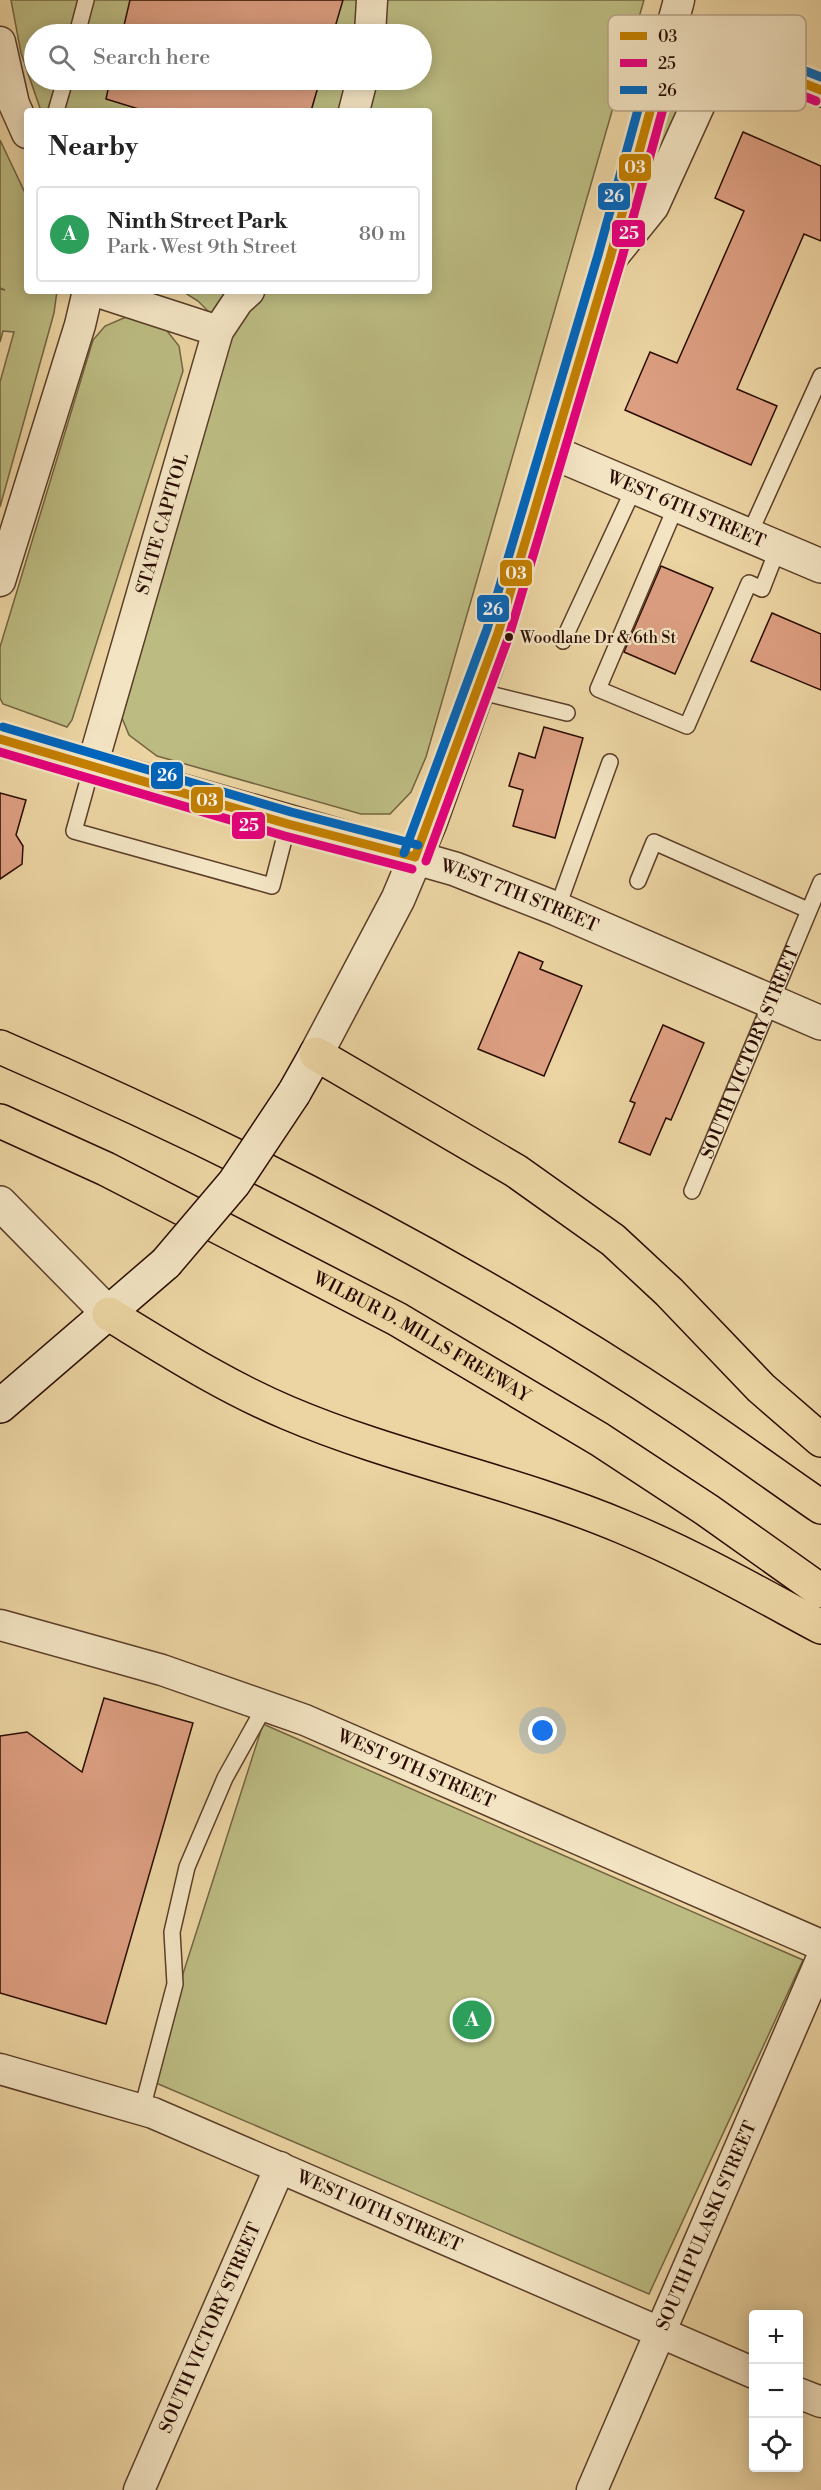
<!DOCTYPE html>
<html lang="en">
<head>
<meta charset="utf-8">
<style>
  :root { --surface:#fff; --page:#f2f2f2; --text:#222; --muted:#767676; --line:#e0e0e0; --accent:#8f2418 }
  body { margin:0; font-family:"Libre Bodoni",serif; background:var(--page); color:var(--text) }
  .controls { position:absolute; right:18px; bottom:18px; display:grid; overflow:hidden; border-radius:6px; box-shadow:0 3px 15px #0003 }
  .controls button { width:54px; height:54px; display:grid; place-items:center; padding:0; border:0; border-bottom:2px solid var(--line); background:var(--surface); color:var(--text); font:30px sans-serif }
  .you { position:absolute; left:543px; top:1731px; width:21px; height:21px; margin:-15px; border:4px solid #fff; border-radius:50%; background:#1a73e8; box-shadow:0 0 0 9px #1a73e833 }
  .badge { display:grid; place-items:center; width:39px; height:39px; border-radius:50%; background:var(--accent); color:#fff; font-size:20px; font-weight:700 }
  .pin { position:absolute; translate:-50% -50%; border:3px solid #fff; box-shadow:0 2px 6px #0006 }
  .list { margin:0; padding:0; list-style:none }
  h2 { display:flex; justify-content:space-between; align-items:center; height:78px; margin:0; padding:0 24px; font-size:26px }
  h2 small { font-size:20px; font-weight:400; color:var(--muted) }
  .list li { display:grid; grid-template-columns:39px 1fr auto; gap:18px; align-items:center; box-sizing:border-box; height:96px; margin:0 12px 12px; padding:0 12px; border:2px solid var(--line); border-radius:6px }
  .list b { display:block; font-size:22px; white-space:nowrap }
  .list p { margin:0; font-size:20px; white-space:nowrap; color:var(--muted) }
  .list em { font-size:20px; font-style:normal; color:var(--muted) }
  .icon { flex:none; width:33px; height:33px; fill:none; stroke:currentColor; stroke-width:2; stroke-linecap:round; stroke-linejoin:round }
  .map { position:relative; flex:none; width:821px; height:2490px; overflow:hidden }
  .search { position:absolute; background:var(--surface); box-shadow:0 3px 15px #0003; left:24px; top:24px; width:408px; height:66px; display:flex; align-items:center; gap:15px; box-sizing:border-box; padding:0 21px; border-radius:33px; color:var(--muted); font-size:22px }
  .panel { position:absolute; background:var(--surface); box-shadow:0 3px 15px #0003; left:24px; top:108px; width:408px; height:186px; border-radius:6px }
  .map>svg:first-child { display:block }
  .green { fill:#bcbc82; stroke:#736441; stroke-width:1.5; fill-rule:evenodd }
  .building { fill:#dd9f82; stroke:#2a0c00; stroke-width:1.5 }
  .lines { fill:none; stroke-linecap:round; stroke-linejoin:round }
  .service-casing { stroke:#5a3e29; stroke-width:18 }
  .minor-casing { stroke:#5a3e29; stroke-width:33 }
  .tertiary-casing { stroke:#5a3e29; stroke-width:36 }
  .secondary-casing { stroke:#2a0c00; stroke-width:36 }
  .motorway-casing { stroke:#2a0c00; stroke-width:36 }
  .service { stroke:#f3e4c3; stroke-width:15 }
  .minor { stroke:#f3e4c3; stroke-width:30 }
  .tertiary { stroke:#f3e4c3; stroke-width:33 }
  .secondary { stroke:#f3e4c3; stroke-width:33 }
  .motorway { stroke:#ecd5a3; stroke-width:33 }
  .secondary-bridge-casing { stroke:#2a0c00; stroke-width:36; stroke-linecap:butt }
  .secondary-bridge { stroke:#f3e4c3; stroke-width:33 }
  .bus-1-casing { stroke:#f3e4c3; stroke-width:14 }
  .bus-2-casing { stroke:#f3e4c3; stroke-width:14 }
  .bus-3-casing { stroke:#f3e4c3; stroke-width:14 }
  .bus-1 { stroke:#c48000; stroke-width:9 }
  .bus-2 { stroke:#e5007d; stroke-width:9 }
  .bus-3 { stroke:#0065bd; stroke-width:9 }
  .bus-dot { fill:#2a0c00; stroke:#f3e4c3; stroke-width:2 }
  .labels { text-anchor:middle; stroke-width:4.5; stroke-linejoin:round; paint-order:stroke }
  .bus-label { font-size:16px; fill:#2a0c00; stroke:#f3e4c3; text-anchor:start }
  .street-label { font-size:18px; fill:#2a0c00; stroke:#f3e4c3 }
  .key { fill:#f3e4c3; stroke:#b7a388; stroke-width:1.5 }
  .key-label { font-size:16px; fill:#2a0c00 }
  .line-badge { stroke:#f3e4c3; stroke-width:2 }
  .badge-label { font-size:16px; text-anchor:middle; font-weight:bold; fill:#fff }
</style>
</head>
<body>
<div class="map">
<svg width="821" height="2490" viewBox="0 0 821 2490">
  <rect width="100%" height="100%" fill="#ecd5a3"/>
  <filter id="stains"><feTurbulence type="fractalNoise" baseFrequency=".00333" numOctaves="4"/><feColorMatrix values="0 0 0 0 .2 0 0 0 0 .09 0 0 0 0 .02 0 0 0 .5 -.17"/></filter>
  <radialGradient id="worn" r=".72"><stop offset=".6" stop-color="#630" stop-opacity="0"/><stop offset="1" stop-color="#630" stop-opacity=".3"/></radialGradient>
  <path class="green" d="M11,0h633l-218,757 -15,35 -21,22h-29l-204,-58 -28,-21 -7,-17 109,-384 -33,-33 -16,-10h247v-180h-388l-20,-58zM34,34h388v46h-388z
    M671,92l13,4 -36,84 -3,1z
    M0,140l27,57v94h30l-3,22 -54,194v-125l14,-50 -11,-1 -3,11v-53l5,1 -5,-2z
    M126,317l34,5 19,24 4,25 -111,349 -5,7 -64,-23 -3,-6v-51l93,-307 12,-14z
    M263,1724l540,236 -154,334 -500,-214z"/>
  <path class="building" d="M130,0h213l-10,34h-211z
    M110,80h210l-9,31h-166l-39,-12z
    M743,132l78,34v75l-17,-7 -67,155 40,17 -26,59 -126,-55 25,-58 27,11 67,-152 -29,-13z
    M661,566l52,22 -38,86 -51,-22z
    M772,613l49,21v56l-70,-29z
    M544,727l39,11 -28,100 -42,-12 10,-36 -14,-4 10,-33 16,5z
    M0,793l26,7 -10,35 7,11 -1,18 -22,15z
    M519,952l24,10 -3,7 42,17 -38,90 -66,-27z
    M663,1025l41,18 -33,77 -5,-2 -16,37 -31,-13 16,-39 -5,-2z
    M104,1698l89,25 -87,301 -106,-31v-257l27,-4 55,40z"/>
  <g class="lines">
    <defs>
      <g id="service">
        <path d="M77,34l9,-34"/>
        <path d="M56,111l9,-31"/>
        <path d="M677,504l-79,185 89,37 62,-143 13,6 16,-41"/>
        <path d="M749,535l72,-159"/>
        <path d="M563,641l72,-155"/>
        <path d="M478,691l89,22"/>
        <path d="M92,766l-18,65 198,55 16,-62"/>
        <path d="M638,881l16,-39 154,68"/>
        <path d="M557,909l53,-147"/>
        <path id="s1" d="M692,1191l129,-309"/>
        <path d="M142,2109l33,-125 -3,-52 15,-65 38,-89 40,-72"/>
      </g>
      <g id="minor">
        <path d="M370,34l2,-34"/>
        <path d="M0,42l14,62 13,29"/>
        <path d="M354,111l8,-31"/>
        <path d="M610,258l69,-258"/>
        <path d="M95,291l123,40"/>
        <path d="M0,581l80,-256 8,-34"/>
        <path id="s2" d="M92,766l126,-435 20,-30 11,-10"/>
        <path id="s3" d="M0,1625l162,45 143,50 516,225"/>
        <path id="s4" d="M0,2069l153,44 601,260"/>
        <path d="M798,2393l23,9"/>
        <path id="s5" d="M139,2490l141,-323"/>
        <path id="s6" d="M592,2490l229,-530"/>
      </g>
      <g id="tertiary">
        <path d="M672,31c18,6 34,16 52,22 33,10 65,23 97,37"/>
        <path id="s7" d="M552,452l269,114"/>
        <path id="s8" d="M0,739l455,130 102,40 264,114"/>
        <path d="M316,1054l82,-155 32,-76 68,-190 112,-375 42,-52 70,-154"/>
        <path d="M0,1203l109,111"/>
      </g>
      <path id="secondary" d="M294,1093l22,-39
        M0,1406l166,-143"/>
      <g id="motorway">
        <path d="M0,1047c236,102 471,222 685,365 46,31 91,64 136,95"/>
        <path d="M316,1054l200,117 97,69 56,52 92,96 60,52"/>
        <path id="s9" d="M0,1121l106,48 291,150 202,120 108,71 114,81"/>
        <path d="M109,1314c59,36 115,72 179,99 108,46 226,68 335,114 70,29 131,64 198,100"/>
      </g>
    </defs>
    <use href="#service" class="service-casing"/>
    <use href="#minor" class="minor-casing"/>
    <use href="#tertiary" class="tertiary-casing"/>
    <use href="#secondary" class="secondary-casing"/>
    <use href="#motorway" class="motorway-casing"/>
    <use href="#service" class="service"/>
    <use href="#minor" class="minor"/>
    <use href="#tertiary" class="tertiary"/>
    <use href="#secondary" class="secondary"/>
    <use href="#motorway" class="motorway"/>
    <defs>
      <path id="secondary-bridge" d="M166,1263l68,-80 60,-90"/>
    </defs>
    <use href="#secondary-bridge" class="secondary-bridge-casing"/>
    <use href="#secondary-bridge" class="secondary-bridge"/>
    <defs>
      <path id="bus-1" d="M0,739l288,85 127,33
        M415,857l83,-224 112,-375 62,-227 149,59"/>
      <path id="bus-2" d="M0,752l285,84 127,33
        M426,861l83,-225 112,-375 59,-214 136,54"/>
      <path id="bus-3" d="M3,727l288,85 127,33
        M404,853l83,-224 111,-374 63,-229 6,-6h9l145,57"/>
    </defs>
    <use href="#bus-1" class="bus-1-casing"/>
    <use href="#bus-2" class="bus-2-casing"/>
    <use href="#bus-3" class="bus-3-casing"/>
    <use href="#bus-1" class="bus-1"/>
    <use href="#bus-2" class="bus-2"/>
    <use href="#bus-3" class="bus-3"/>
  </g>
  <circle class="bus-dot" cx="509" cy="637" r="5"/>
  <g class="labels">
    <g class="bus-label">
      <text x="520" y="643">Woodlane Dr &amp; 6th St</text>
    </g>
    <g class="street-label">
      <text dy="6" stroke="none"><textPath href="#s7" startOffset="146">WEST 6TH STREET</textPath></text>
      <text dy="6" stroke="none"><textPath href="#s2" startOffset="252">STATE CAPITOL</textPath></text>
      <text dy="6" stroke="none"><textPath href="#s8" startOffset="543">WEST 7TH STREET</textPath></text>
      <text dy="6" stroke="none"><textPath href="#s1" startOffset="150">SOUTH VICTORY STREET</textPath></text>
      <text dy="6" stroke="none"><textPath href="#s9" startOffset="474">WILBUR D. MILLS FREEWAY</textPath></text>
      <text dy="6" stroke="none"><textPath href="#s3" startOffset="441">WEST 9TH STREET</textPath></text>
      <text dy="6" stroke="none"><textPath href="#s4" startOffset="406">WEST 10TH STREET</textPath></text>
      <text dy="6" stroke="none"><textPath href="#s6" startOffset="288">SOUTH PULASKI STREET</textPath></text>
      <text dy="6" stroke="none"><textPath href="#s5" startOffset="177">SOUTH VICTORY STREET</textPath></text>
    </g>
  </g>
  <rect x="608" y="15" width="198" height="96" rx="9" class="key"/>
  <rect x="620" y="32" width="27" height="8" fill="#c48000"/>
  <rect x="620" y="59" width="27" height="8" fill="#e5007d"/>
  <rect x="620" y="86" width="27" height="8" fill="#0065bd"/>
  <g class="key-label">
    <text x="658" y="42">03</text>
    <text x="658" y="69">25</text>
    <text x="658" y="96">26</text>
  </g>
  <g class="line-badge">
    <rect x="618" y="153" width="34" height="29" rx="6" fill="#c48000"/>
    <rect x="597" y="182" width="34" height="29" rx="6" fill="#0065bd"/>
    <rect x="611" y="219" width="35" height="29" rx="6" fill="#e5007d"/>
    <rect x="499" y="559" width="34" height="28" rx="6" fill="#c48000"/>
    <rect x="476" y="594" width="34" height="29" rx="6" fill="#0065bd"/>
    <rect x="150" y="761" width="34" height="29" rx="6" fill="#0065bd"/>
    <rect x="190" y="786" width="34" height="28" rx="6" fill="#c48000"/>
    <rect x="231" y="811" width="35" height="29" rx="6" fill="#e5007d"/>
  </g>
  <g class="badge-label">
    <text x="635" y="173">03</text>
    <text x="614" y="202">26</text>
    <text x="629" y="239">25</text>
    <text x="516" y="579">03</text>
    <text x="493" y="615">26</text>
    <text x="167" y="781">26</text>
    <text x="207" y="806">03</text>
    <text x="249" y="831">25</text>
  </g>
  <rect width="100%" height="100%" filter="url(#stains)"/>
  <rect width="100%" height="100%" fill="url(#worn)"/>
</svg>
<div class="controls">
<button>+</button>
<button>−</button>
<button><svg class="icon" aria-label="locate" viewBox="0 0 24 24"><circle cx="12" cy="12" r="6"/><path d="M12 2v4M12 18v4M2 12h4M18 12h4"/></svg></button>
</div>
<div class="you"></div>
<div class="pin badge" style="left:472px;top:2020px;background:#2e9e5b">A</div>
<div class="search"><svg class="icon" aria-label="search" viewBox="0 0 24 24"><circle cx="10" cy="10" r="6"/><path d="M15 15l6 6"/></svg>Search here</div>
<section class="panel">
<h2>Nearby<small></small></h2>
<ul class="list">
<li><span class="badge" style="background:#2e9e5b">A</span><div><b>Ninth Street Park</b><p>Park · West 9th Street</p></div><em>80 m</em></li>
</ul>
</section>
</div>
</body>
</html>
